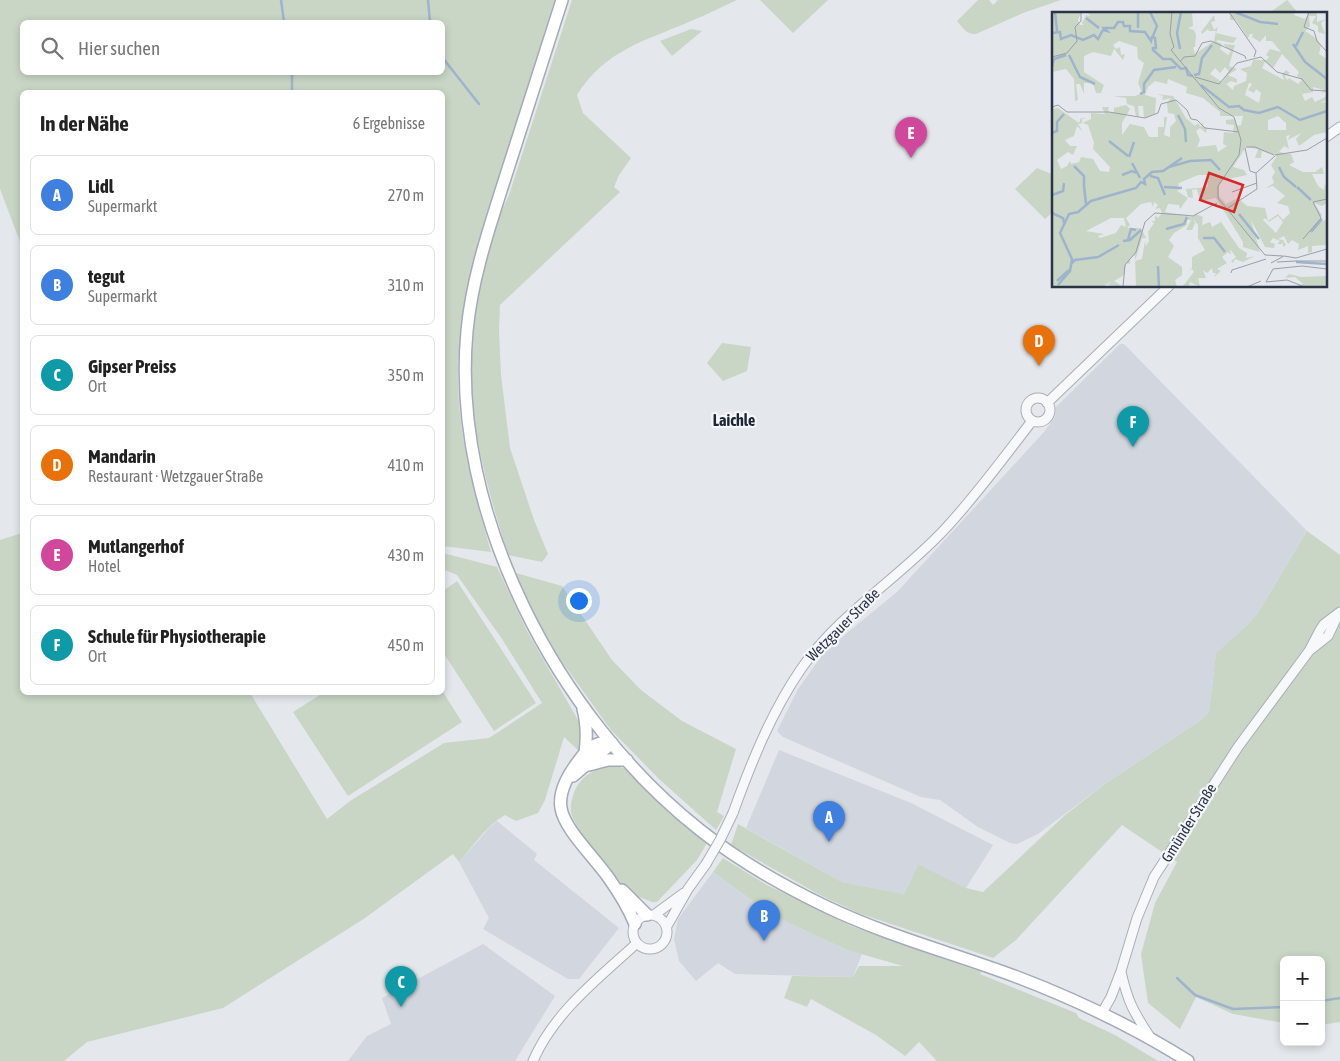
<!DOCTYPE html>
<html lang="de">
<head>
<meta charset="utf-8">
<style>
  :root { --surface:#fff; --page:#f6f6f6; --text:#222; --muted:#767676; --line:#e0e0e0; --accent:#d1495b }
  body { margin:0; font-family:"Asap Condensed",sans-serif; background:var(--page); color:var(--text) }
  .controls { position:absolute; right:15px; bottom:15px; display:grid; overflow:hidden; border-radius:8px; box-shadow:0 2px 8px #0003 }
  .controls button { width:45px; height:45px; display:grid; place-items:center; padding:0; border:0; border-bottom:1px solid var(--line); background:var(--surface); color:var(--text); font:25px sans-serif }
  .you { position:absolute; left:578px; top:600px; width:18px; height:18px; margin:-12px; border:4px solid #fff; border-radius:50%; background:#1a73e8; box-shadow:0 0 0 8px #1a73e833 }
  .badge { display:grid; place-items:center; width:32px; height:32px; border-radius:50%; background:var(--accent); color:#fff; font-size:16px; font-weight:700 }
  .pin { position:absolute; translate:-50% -41px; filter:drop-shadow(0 1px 2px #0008) }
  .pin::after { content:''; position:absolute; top:26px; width:18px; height:15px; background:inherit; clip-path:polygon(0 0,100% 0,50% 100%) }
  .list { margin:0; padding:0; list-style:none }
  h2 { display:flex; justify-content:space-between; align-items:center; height:65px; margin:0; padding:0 20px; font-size:21px }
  h2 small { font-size:16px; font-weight:400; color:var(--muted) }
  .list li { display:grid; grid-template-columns:32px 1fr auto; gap:15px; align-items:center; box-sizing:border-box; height:80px; margin:0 10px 10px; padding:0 10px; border:1px solid var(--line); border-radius:8px }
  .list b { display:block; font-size:19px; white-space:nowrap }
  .list p { margin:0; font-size:16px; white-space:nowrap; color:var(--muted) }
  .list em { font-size:16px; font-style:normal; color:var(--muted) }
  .icon { flex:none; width:28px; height:28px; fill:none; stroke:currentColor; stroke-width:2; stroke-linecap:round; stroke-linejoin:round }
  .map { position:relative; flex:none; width:1340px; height:1061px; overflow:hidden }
  .search { position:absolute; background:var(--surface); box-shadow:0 2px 8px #0003; left:20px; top:20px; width:425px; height:55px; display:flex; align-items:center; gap:12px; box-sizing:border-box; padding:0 18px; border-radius:8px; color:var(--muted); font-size:19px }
  .panel { position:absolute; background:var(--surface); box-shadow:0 2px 8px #0003; left:20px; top:90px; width:425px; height:605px; border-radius:8px }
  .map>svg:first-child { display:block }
  .built { fill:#d2d6de }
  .green { fill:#c9d6c5; fill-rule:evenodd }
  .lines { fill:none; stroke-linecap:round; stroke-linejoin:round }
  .stream { stroke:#9fb4cc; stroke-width:2.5 }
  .minor-casing { stroke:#a9aeb7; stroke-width:11 }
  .major-casing { stroke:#a3abb8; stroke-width:14 }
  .minor { stroke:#f7f8fa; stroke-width:9 }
  .major { stroke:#fff; stroke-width:11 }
  .minor-bridge-casing { stroke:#a9aeb7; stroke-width:11; stroke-linecap:butt }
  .minor-bridge { stroke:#f7f8fa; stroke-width:9 }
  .labels { text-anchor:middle; stroke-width:4.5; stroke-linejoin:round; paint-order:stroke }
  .street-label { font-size:15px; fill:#2b3445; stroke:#f4f6f9 }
  .neighbourhood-label { font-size:16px; font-weight:bold; fill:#1d2536; stroke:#f4f6f9 }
  .inset-river { fill:none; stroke:#9fb4cc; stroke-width:2.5 }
  .inset-road { fill:none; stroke:#9a9fa9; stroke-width:1 }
  .view { fill:#d62828; fill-opacity:0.15; stroke:#d62828; stroke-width:2.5 }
  .inset-edge { fill:none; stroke:#2b3445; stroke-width:2.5 }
</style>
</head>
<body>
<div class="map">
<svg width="1340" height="1061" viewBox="0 0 1340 1061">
  <rect width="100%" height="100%" fill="#e4e7ec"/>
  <path class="built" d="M1120,344h4l183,187 -49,82 -14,15 -28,25 -7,59 -8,8 -96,64 -67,50 -21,10 -7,-1 -32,-16 -38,-27 -19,-3 -138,-60 -6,-6 21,-42 27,-38 72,-59 147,-160 11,-15 1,-10z
    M779,750l132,53 82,42 -27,43 -48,-24 -14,30 -62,-12 -96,-54z
    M497,821l40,33 -3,6 85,68 -40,51h-11l-85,-50 6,-11 -30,-56 31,-35z
    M713,872l59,43 75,35 15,4 -9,23 -118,-3 -17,-11 -22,18 -17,-20 -5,-22 4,-20z
    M483,944l72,52 -40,65h-167l19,-25 24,-12 -9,-26z"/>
  <path class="green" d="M0,0h555l-78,255c-8,31 -15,62 -18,94 -6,69 13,137 32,203l-48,-6 -1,-454h-420v155l-22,-58zM22,22h420v50h-420z
    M572,0h165c-16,7 -31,15 -46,21 -46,20 -86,29 -114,74l6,18 48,45 -12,17 -5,12 6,5 -120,113 -1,25 2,45 9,73 24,72 14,34 -6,8 -34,-7c-14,-45 -27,-90 -34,-137 -8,-59 2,-139 22,-195 4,-10 9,-19 13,-28z
    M760,0h68l-35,33z
    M978,0h11l4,5 5,-5h63l-38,13 -47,21c-9,1 -13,-6 -19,-13z
    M1287,0l12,14h-31z
    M691,29l11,2 -30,25 -12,-15z
    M1037,168l17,7v36l-9,8 -30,-30z
    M722,343l29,4 -4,24 -24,10 -16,-18z
    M1307,531l33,24v467l-19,3v-65h-37v63l-51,-9 -37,-17 -16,32 -32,-26 -7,-49 14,-51 22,-41 -55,-37 -106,115 -23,18 -135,-45 -38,-18 -89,-50 7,-21 104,58 62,12 14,-30 48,24 17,4 81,-76 41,-32 96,-64 8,-8 7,-59 28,-25 14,-15z
    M22,533v159l228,1 77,126 23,-18 94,-58 45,-5 53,-35 -40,-64 -45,-64 -14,-6v-16l54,14 30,64 51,89 3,12 -1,20 -16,-15 -19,63 -7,13 -22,8 -11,-6c-18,10 -32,31 -46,47l-6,-8 -88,64 -142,90 -136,34 -23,19h-64v-521z
    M516,573l46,13 50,74 29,30 41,31 54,28 -19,63 7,4 -8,14 -57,-51 -48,-49 -51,-71 -23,-39z
    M457,581l79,122 -42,28 -51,-79v-61z
    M443,692l19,30 -114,74 -55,-84 30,-19z
    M616,765l9,4 44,44 38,30 -10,17 -40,42h-5l-13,-5 -5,2c-13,-18 -60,-68 -63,-87 -1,-9 2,-18 6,-26 9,-14 23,-19 39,-21z
    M723,858l44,27 84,41 130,46 -1,2 96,39 3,5 36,17 43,26h-221l-18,-19 -14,14 -29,-21 -65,-36 -4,8 -23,-9 8,-22 61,1 6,-11h44l-56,-16 -75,-35 -59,-43z"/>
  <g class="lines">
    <path class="stream" d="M281,0l3,22
      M428,0l2,22
      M442,57l37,47
      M292,72v20
      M1177,978l18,17 38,14 51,-2
      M1321,1001l19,-3"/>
    <defs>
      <path id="minor" d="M1326,137l14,-10
        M1026 410a12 12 0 1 1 24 0a12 12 0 1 1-24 0Z
        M1047,403l122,-117
        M1309,651l19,-15 10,-21
        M733,813c18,-50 38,-100 68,-144 38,-55 98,-91 143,-139 32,-34 60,-73 88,-109
        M633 932a17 17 0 1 1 34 0a17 17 0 1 1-34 0Z
        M654,915l30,-22
        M667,926l21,-37 18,-25
        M1121,972c7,30 12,39 29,65
        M1102,1013l9,-16 10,-26 16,-53 17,-41 84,-130 71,-96 11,-21 4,-6 16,-12
        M533,1061c21,-49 66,-83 104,-118"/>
      <path id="major" d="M562,0c-18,58 -37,116 -56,175 -16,51 -34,102 -39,156 -17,183 91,387 233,499 38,30 81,55 125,76 62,30 128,47 192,71 60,23 117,50 171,84
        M583,709c4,15 4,29 2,44
        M612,743c-14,-3 -24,5 -32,16 -10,13 -22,31 -19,49 3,21 34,50 47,69 10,14 20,30 27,47
        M589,765l19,-5h19
        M573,776l39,-33
        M622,890l25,25"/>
    </defs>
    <use href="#minor" class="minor-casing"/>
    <use href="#major" class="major-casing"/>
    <use href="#minor" class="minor"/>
    <use href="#major" class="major"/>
    <defs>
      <path id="minor-bridge" d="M706,864l14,-24 13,-27"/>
    </defs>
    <use href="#minor-bridge" class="minor-bridge-casing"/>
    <use href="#minor-bridge" class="minor-bridge"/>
  </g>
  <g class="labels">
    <g class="street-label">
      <text transform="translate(843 625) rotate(-45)" y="5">Wetzgauer Straße</text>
      <text transform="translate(1189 823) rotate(-58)" y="5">Gmünder Straße</text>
    </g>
    <g class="neighbourhood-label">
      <text x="734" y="426">Laichle</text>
    </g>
  </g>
  <g transform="translate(1052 12)">
    <rect width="275" height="275" fill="#e4e7ec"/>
    <path d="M0,0h29l-3,8 2,5h4l-2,-2 4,-8 4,1 -2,-4h104l1,14 -5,2 6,2 2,5 -1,12h-2l2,7 19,-13 2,-10h-7l-1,-2 -6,5 -1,-2 13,-17 1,6 -4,1 3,8 4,-3 -2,6 21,5 -4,5 -16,-3 2,-2 -3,3 6,3 -2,5 8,6 3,-4 -8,-7 12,1 -6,21 8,3 -9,6 9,4v4l-6,-2 -5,3 7,6 1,-4 12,-5 1,-8 -7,-4 11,-3 2,-6h13l7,-7 -4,4 -3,-2 4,-6 11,3 -9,-11h-6v-6l-6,7 -8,-5 1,-3h-3l-2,4 -12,-18h-6v-6l64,-2v3l11,4 3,-5 -5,-2h14v10l9,-3 -5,4 4,11 -7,-2v-6l-6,-3 4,-7h-7l1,10 -5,5 11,7 5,7 -2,9 8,5v32l-6,3 3,-4 -11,-3v5l-11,2 3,7 7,-4 3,5 12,-6v4l-7,3 7,-1v30l-13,3 -15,11 -3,-7 5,-6 -13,7 2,-5 -4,1 3,13 -5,-3 -5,6 12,2 3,8 -5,3 14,7h12l7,-5 2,7h-12l6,12 6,4 1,-6 2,2v17l-5,3 -8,-3 8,12 -5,9 10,-5 -1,26 -14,1v6l-4,1v-7l-10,4 1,-6 -7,-4 -4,4 -4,-8 -6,3 5,1 3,5 -3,2v-5l-1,2h-5l3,-3 -7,-3 -3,4 5,2 -1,4 -9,-1 -14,-27 9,32 -17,-5v-5l-27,-44 -16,3 -3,-12 -5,1 1,8 -5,-1 -2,-8 22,-2 -1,-12h-9l-19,8 -1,4 4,1 -5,3 11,7 -8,11 -1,-4 -11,-1 -3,8 27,5 4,-3 7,3 -1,8 8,-3 2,5 9,-5 18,26 8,5 -1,5 9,-2 -12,6 -8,-3 -2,4 -2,-2 5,-4 -6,-8 1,6 -3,-3 -6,5 5,6 -10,6 4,2 -7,6 2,-4h-3l-1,-5 -5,5 -4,-3 3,8h-8l2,9 -10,-5 -1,5h-7l12,-15 -2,-3 -4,2 4,-3v-11l13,-7 -7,-12v-13l-5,-6 2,4 -3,7h-6l5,-10h-4v5l-13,8 -5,7 5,6 -6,11 14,10v8l-7,5 2,7h-41l-1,-32 -5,3v6l-4,-1 -2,12 -10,6 9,6 -15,-2 3,-4 -8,6 -51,-1v-177l6,-1 21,15 2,-5h5l-4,1v4l9,-4v-6l14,1 -3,-7h7l-1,5h6v-4l12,-3 4,4 -8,14v12l8,-11 14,3 5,10h9v-10h6v-10h3l-3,18 6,2v-10l6,-6 -2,-7 -6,-1 -1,-10 4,-5 -9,2 1,-4 -7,-2 17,2 13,22 9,8 3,-3 3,4 2,-6v5l4,2 -1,5 -6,-5 -4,3 4,9 -3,7 19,-2 2,7 9,-6 -4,-2 1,-12 9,1 1,-8 -8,-1v-4l9,-1 2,7 4,-1 2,-9h-23v-4l-17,-14 -17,-5 1,-6 -19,-8 -1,5 -12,-3 -7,6 -3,8 11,3 -1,16 -11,4 -1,-12h-5l1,11 -3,-1 -2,-10 -7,-2 -1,-6 -13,-2h22l7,-3 -4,-10 6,-20 -6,-4 -1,-12 -18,-6 -6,4 3,4 4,-2 1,8 4,-1 -2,6 -9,-11 -3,7 -18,-4 -9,4v16l20,13 -3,8h-5l-3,-10h-9v11l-4,-10h-4l2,16 -3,1 -1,-22 -8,-10 -14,3zM230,42l17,18 -2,4 5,4 -4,4 -9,-6 -2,2 -2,-4 5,-3 -4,-3 -4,4 2,6 -22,-12 3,-6 8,6zM173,55l4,4 -7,11 -12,-8 5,-6 5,5zM197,71l3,1 -4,6 6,3 2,-4 5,4 -2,10 -14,-8zM226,104l8,7v7h-18v-10zM31,111l5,2 6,18 -1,6 17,18 -1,5 -9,-1 -7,-12 -12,-2 -2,5 -8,2 -1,-3 -3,5 -6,3 -4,-9 11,-8 5,3 4,-9h-7l-5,-6 9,-4 3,-10 6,6 -5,-8zM194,135l12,2 -3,9h6l1,-7 15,5 -6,9 4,7 -3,5 2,6 -8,5 7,-2 12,10 -8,7 11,3 2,7 -7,7 -5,-6 -10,7 -3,-13 -18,-2 -9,-8 -12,6 -7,-8v-11l4,-5 24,-5 -3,-5 -11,-3zM99,190l2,5 1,-5 4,3 -3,4 5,-1 2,5 -4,5 -3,-3v6h-4l3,2 -6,9 1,9 -3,5 -1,-5 -3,18 -7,2 7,-23h4l-5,-10h-14l3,-3 -4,-7 15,-14zM226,204l5,6 -7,11 -13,-13 2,-2 4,4zM59,206h13l2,9 -5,-2 -5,8 -16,5 -2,-2 6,-2 -18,-3zM237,262l12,3 26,-1v11l-30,-1 6,-2 -8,-7 -10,1z" fill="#c9d6c5" fill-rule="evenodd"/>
    <path class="inset-river" d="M3,0l2,19M98,0l7,14 -4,10M183,0l25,10 18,2M34,6l13,10M86,16v-16M0,21l8,-1 1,7 10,-4 12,5 11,-5 4,4 5,-9 4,1 -3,-3h10l4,-6h5l1,4h6v5l15,1 6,9 1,-4 3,1 1,10h-3v2l10,9h8l10,10 5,-1 2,7 5,1M241,32l12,18 22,17M244,34l7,-14M128,37l-3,-16 4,-21M17,43l11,22 15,7M0,54l2,-7 12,-4M142,63l5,-1 3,-16 10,-13M149,73l28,22 10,-1 5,4 15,3 19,-6 22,13 27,-9M88,82l4,-2v-8l10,-14 22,-3M126,103l7,14 1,13M0,121l5,-2v-9l7,-8M57,129l19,15M77,145l5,-15M80,151l8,15M22,154l10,10v10M117,155l21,-6 21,-1 9,10M227,155l5,10 12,10M70,163l10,-4 4,2M98,164l8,2 7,17M32,174l2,18M112,175l18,1M245,175l14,13M0,183l11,-4 1,-8M0,201l11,5 1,5M187,202l20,25M114,217l18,-5 3,-7M259,220l11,-13M151,226h11l11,14M76,228l3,-11 5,1M71,229l7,-1 11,-10M244,250l31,2M19,252l4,-4 23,-3 21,-12M106,254l1,21M5,269l12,-11M6,273l12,-14 2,-12 -12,-26 9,-19 9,-2 13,-11 45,-13 5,-6 4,2 -1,-5 8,-7 11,-1 19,-13"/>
    <path class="inset-road" d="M120,0l-2,22 4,13 -3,3 48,58 15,9 7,23 -2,15 -21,31v12l47,57 18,1M177,0l27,39 -2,6M257,0l-5,15 10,4 3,10 10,11M0,45l15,-4 10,-12 -2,-14 6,-6v-9M128,50l4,-5 11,-1 7,-13 9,-2 34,15 1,3M143,65l24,7 18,-21 24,-6 16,15 25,7 9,11 16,1M0,95l6,-2 9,7h42l36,6 13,-5 3,-9 15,-4 11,10 4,9 6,1 8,8 34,4M194,135h9l19,8M193,136l5,23 6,2M223,143l32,-5 20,-12M204,161l19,-17M180,180l25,-9M176,196l29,-19 -1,-16M131,203l10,1 24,-13M251,227l18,-21 -8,-16 14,-3M244,249h31M225,250l19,-1M219,251l13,-7 12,2 31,-9M221,257l-7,13 21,-2 18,7M221,257l29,-3 25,3M179,261l1,-3 34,-11M71,275l2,-22 11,-13 9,-30 10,-9 28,2M195,275l14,-6"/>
    <path class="view" d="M157,161l34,12 -9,27 -34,-12z"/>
    <rect width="275" height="275" class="inset-edge"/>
  </g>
</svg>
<div class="controls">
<button>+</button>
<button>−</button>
</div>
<div class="you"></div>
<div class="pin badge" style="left:829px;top:842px;background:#3f7fe0">A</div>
<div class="pin badge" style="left:764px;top:941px;background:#3f7fe0">B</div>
<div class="pin badge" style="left:401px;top:1007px;background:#0f9aa8">C</div>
<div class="pin badge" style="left:1039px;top:366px;background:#e8710a">D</div>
<div class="pin badge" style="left:911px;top:158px;background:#d1479c">E</div>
<div class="pin badge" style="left:1133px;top:447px;background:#0f9aa8">F</div>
<div class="search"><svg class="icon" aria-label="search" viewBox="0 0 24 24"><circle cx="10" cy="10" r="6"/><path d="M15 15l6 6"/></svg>Hier suchen</div>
<section class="panel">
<h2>In der Nähe<small>6 Ergebnisse</small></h2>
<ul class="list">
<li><span class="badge" style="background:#3f7fe0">A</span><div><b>Lidl</b><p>Supermarkt</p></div><em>270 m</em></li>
<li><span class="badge" style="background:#3f7fe0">B</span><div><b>tegut</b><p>Supermarkt</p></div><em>310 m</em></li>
<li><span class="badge" style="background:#0f9aa8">C</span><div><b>Gipser Preiss</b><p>Ort</p></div><em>350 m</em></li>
<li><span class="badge" style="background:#e8710a">D</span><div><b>Mandarin</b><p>Restaurant · Wetzgauer Straße</p></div><em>410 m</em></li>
<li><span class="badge" style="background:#d1479c">E</span><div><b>Mutlangerhof</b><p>Hotel</p></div><em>430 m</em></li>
<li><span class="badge" style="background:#0f9aa8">F</span><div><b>Schule für Physiotherapie</b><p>Ort</p></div><em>450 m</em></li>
</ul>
</section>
</div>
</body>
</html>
